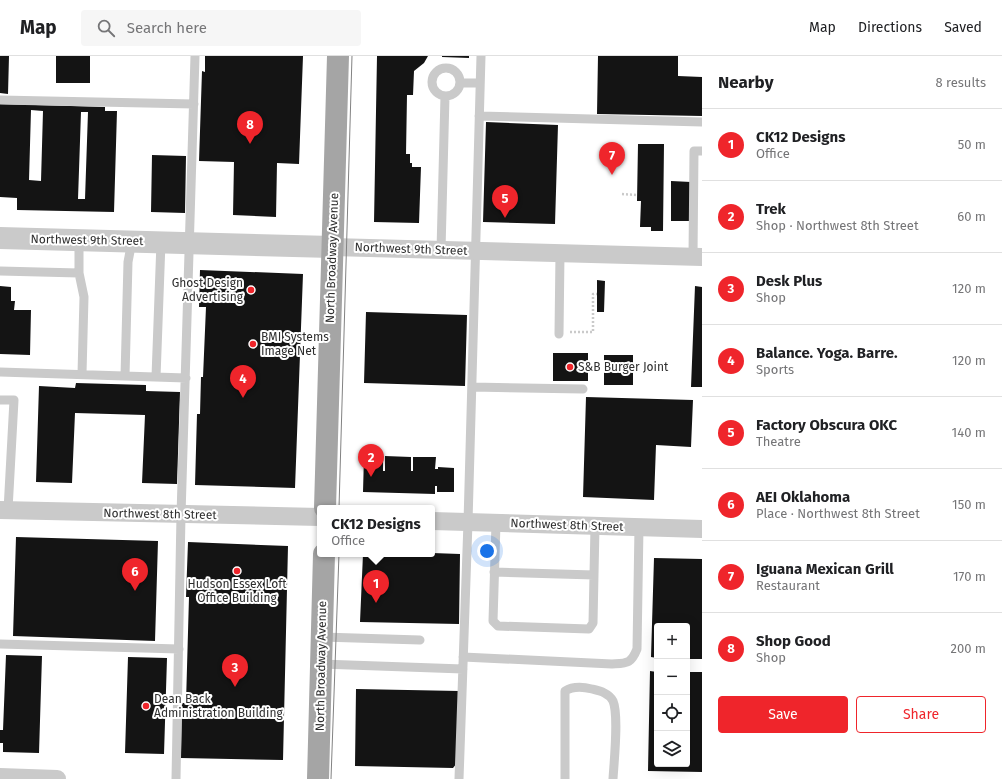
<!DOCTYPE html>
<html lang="en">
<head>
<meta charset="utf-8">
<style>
  :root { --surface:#fff; --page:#f6f6f6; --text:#202124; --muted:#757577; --line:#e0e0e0; --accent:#ef252b }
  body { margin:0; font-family:"Fira Sans",sans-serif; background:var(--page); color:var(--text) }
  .controls { position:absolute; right:12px; bottom:12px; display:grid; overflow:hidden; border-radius:4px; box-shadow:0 4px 16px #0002 }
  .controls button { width:36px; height:36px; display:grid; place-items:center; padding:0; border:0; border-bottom:1px solid var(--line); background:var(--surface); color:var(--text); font:20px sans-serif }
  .you { position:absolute; left:487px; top:495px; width:14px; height:14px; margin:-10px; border:3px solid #fff; border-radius:50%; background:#1a73e8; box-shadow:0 0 0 6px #1a73e833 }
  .badge { display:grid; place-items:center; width:26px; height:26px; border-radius:50%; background:var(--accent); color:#fff; font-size:13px; font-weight:700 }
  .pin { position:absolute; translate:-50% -33px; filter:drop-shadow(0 1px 2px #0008) }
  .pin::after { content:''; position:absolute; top:21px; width:14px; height:12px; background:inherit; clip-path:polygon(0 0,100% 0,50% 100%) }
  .popup { position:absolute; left:317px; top:449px; width:118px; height:52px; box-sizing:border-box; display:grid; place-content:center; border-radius:4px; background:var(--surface); filter:drop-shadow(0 1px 3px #0005); font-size:13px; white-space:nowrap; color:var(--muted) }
  .popup b { font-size:15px; color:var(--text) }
  .popup::after { content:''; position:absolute; left:50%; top:100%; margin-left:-8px; border:8px solid transparent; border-top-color:var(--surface) }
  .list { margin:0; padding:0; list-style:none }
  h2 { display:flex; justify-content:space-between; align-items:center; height:52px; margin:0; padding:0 16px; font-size:17px }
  h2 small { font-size:13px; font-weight:400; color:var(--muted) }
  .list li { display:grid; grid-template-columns:26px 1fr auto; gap:12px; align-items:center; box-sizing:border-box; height:72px; padding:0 16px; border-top:1px solid var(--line) }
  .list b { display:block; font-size:15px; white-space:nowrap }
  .list p { margin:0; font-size:13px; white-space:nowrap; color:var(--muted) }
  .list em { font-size:13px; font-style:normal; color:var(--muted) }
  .actions { display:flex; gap:8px; padding:12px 16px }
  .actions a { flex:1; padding:9px 0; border:1px solid var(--accent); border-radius:4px; text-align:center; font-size:14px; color:var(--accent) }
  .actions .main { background:var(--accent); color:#fff }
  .icon { flex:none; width:22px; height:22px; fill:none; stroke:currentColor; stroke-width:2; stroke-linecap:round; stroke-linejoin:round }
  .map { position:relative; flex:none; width:702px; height:723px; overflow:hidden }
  header { display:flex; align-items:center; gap:24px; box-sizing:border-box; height:56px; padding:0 20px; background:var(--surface); border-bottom:1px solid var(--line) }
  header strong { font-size:19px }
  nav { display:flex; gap:22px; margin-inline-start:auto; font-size:14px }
  .search { width:280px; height:36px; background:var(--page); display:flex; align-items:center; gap:10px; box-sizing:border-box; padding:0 14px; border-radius:4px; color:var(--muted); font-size:15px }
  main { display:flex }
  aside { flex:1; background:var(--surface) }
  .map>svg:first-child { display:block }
  .building { fill:#141414; fill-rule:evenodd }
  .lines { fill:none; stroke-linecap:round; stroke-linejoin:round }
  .path { stroke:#cacaca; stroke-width:2.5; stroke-dasharray:2 2; stroke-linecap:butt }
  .service { stroke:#cacaca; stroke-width:9 }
  .minor { stroke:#cacaca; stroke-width:18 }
  .tertiary { stroke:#cacaca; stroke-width:22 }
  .primary { stroke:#a5a5a5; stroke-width:22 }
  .tram { stroke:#828282; stroke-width:1 }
  .poi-dot { fill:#ef252b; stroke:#fff; stroke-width:1.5 }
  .labels { text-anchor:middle; stroke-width:4; stroke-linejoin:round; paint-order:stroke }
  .street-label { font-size:12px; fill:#2d2d2d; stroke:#fff }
  .poi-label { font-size:12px; fill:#2d2d2d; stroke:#fff; text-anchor:start }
</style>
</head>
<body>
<header>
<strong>Map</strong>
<div class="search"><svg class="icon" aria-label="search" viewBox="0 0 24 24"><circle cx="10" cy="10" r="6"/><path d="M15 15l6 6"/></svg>Search here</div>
<nav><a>Map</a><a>Directions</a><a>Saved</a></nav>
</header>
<main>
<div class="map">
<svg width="702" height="723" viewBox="0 0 702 723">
  <rect width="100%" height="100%" fill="#fff"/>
  <path class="building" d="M0,0h9l-1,38 -8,-1z
    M56,0h34v27h-34z
    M205,0h98l-4,108 -22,-1 -1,54 -43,-2 1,-53 -35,-1 3,-90 3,1z
    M377,0h51l-4,7 -10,8 -1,24h-6l-1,59h4v9h2v4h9l-2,56 -45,-1z
    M442,0h27v2l-27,-1z
    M598,0h80v20l24,1v39l-105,-2z
    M0,48l105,3v4h12l-3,101 -97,-2v-12l-17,-1zM31,54l12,1 -2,70 -12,-1zM81,56h7l-3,87h-7z
    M486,66l72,3 -3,99 -72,-2z
    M638,88h26l-1,87h-12v-4h-11l1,-26h-4z
    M152,99l34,1 -1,57 -34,-1z
    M671,125l20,1 -1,39h-19z
    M200,214l103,4 -8,214 -100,-3 2,-71h3l1,-37h2l3,-70h-7z
    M597,224l8,1 -1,31h-7z
    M0,230l11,1v14h4l-1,9h17l-1,45 -30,-1z
    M695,230l7,1v100h-11z
    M366,256l101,3 -2,71 -101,-3z
    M553,297h35v28h-35z
    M604,299h29v30h-29z
    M76,327l70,2v6l34,1 -3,92 -35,-1 3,-68 -70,-2 -3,70 -36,-1 3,-96 36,2z
    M586,341l107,3 -2,47 -35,-2 -2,55 -71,-3z
    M364,400h19v15h2v-15l26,1v14h2v-14h23l-1,12h3v-2l16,1v24h-17v-6h-2v8l-72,-2z
    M16,481l142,4 -3,100 -142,-5z
    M188,486l100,4 -5,214 -102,-2 1,-55h4l2,-71 1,-35h-3z
    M432,497l28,1 -1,70 -99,-2 3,-68z
    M654,502l48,1v100h-15v-33h-30v32l-6,-1z
    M6,599l36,1 -3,97 -36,-1v-9h-3v-13h3z
    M128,601l39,1 -3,96 -39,-1z
    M650,615l7,1v92h30v-92h15v100l-54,-1z
    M356,633l103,2 -2,72 -4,5 -98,-2z"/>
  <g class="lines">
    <path class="path" d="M622,138l15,1
      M570,276h23v-38h4"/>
    <path class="service" d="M432 26a14 14 0 1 1 28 0a14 14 0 1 1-28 0Z
      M460,27h20
      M0,44l194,4
      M479,60l223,6
      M441,194l4,-154
      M693,201l1,-106h8
      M0,215l79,2v-33
      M79,217l5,24 -2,77
      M559,278l1,-80
      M0,316l186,6
      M125,320l3,-114 4,-21
      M156,321l5,-135
      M472,331l111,2
      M0,344h14l-6,110
      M496,467l-3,98 5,5 91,3 4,-6 2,-97
      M494,516l100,3
      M322,581l98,3
      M0,588l179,5
      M463,601l149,7c15,-1 19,0 25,-15l2,-122
      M321,608l142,5
      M176,723l5,-264 14,-459
      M459,723l9,-257 13,-466
      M565,723v-88c8,-5 19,-4 27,-2 8,2 17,4 21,12 6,14 1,61 0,78"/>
    <path class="minor" d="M332,191l370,10
      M0,454l320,7
      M432,465l270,8
      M0,721l57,2"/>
    <path class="tertiary" d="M0,182l332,9"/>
    <path class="primary" d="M325,452l13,-452
      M318,723l6,-225"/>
    <path class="tram" d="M339,452l13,-452
      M331,723l8,-225"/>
  </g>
  <g class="poi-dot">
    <circle cx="251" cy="234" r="4"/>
    <circle cx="253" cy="288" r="4"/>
    <circle cx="570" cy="311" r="4"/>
    <circle cx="237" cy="515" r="4"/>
    <circle cx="146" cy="650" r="4"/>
  </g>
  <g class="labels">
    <g class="street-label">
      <text transform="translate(87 184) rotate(1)" y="4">Northwest 9th Street</text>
      <text transform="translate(411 193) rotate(2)" y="4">Northwest 9th Street</text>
      <text transform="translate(332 202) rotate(-88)" y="4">North Broadway Avenue</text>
      <text transform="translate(160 458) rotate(1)" y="4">Northwest 8th Street</text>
      <text transform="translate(567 469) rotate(2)" y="4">Northwest 8th Street</text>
      <text transform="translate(321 610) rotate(-89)" y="4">North Broadway Avenue</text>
    </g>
    <g class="poi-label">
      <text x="243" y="231" text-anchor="end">Ghost Design<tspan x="243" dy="14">Advertising</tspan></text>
      <text x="261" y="285">BMI Systems<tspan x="261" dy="14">Image Net</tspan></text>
      <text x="578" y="315">S&amp;B Burger Joint</text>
      <text x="237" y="532" text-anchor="middle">Hudson Essex Loft<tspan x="237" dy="14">Office Building</tspan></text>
      <text x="154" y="647">Dean Back<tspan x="154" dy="14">Administration Building</tspan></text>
    </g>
  </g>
</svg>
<div class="controls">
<button>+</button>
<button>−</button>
<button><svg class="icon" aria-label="locate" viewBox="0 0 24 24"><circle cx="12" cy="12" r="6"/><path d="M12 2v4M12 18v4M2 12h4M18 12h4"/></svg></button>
<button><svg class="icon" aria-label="layers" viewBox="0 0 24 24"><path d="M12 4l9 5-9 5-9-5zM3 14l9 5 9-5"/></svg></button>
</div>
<div class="you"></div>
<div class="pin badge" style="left:376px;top:547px">1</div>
<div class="popup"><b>CK12 Designs</b>Office</div>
<div class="pin badge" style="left:371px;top:421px">2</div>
<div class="pin badge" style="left:235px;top:631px">3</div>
<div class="pin badge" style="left:243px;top:342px">4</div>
<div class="pin badge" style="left:505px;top:162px">5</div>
<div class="pin badge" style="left:135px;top:535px">6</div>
<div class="pin badge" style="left:612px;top:119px">7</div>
<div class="pin badge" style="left:250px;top:88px">8</div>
</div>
<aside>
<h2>Nearby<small>8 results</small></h2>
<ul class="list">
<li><span class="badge">1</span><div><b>CK12 Designs</b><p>Office</p></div><em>50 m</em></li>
<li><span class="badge">2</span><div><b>Trek</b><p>Shop · Northwest 8th Street</p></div><em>60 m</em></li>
<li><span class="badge">3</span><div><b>Desk Plus</b><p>Shop</p></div><em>120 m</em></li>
<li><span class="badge">4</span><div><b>Balance. Yoga. Barre.</b><p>Sports</p></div><em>120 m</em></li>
<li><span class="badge">5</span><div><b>Factory Obscura OKC</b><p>Theatre</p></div><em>140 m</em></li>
<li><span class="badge">6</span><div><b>AEI Oklahoma</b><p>Place · Northwest 8th Street</p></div><em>150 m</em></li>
<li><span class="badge">7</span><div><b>Iguana Mexican Grill</b><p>Restaurant</p></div><em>170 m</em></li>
<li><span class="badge">8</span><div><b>Shop Good</b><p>Shop</p></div><em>200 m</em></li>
</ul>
<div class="actions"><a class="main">Save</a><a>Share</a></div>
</aside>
</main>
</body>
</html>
